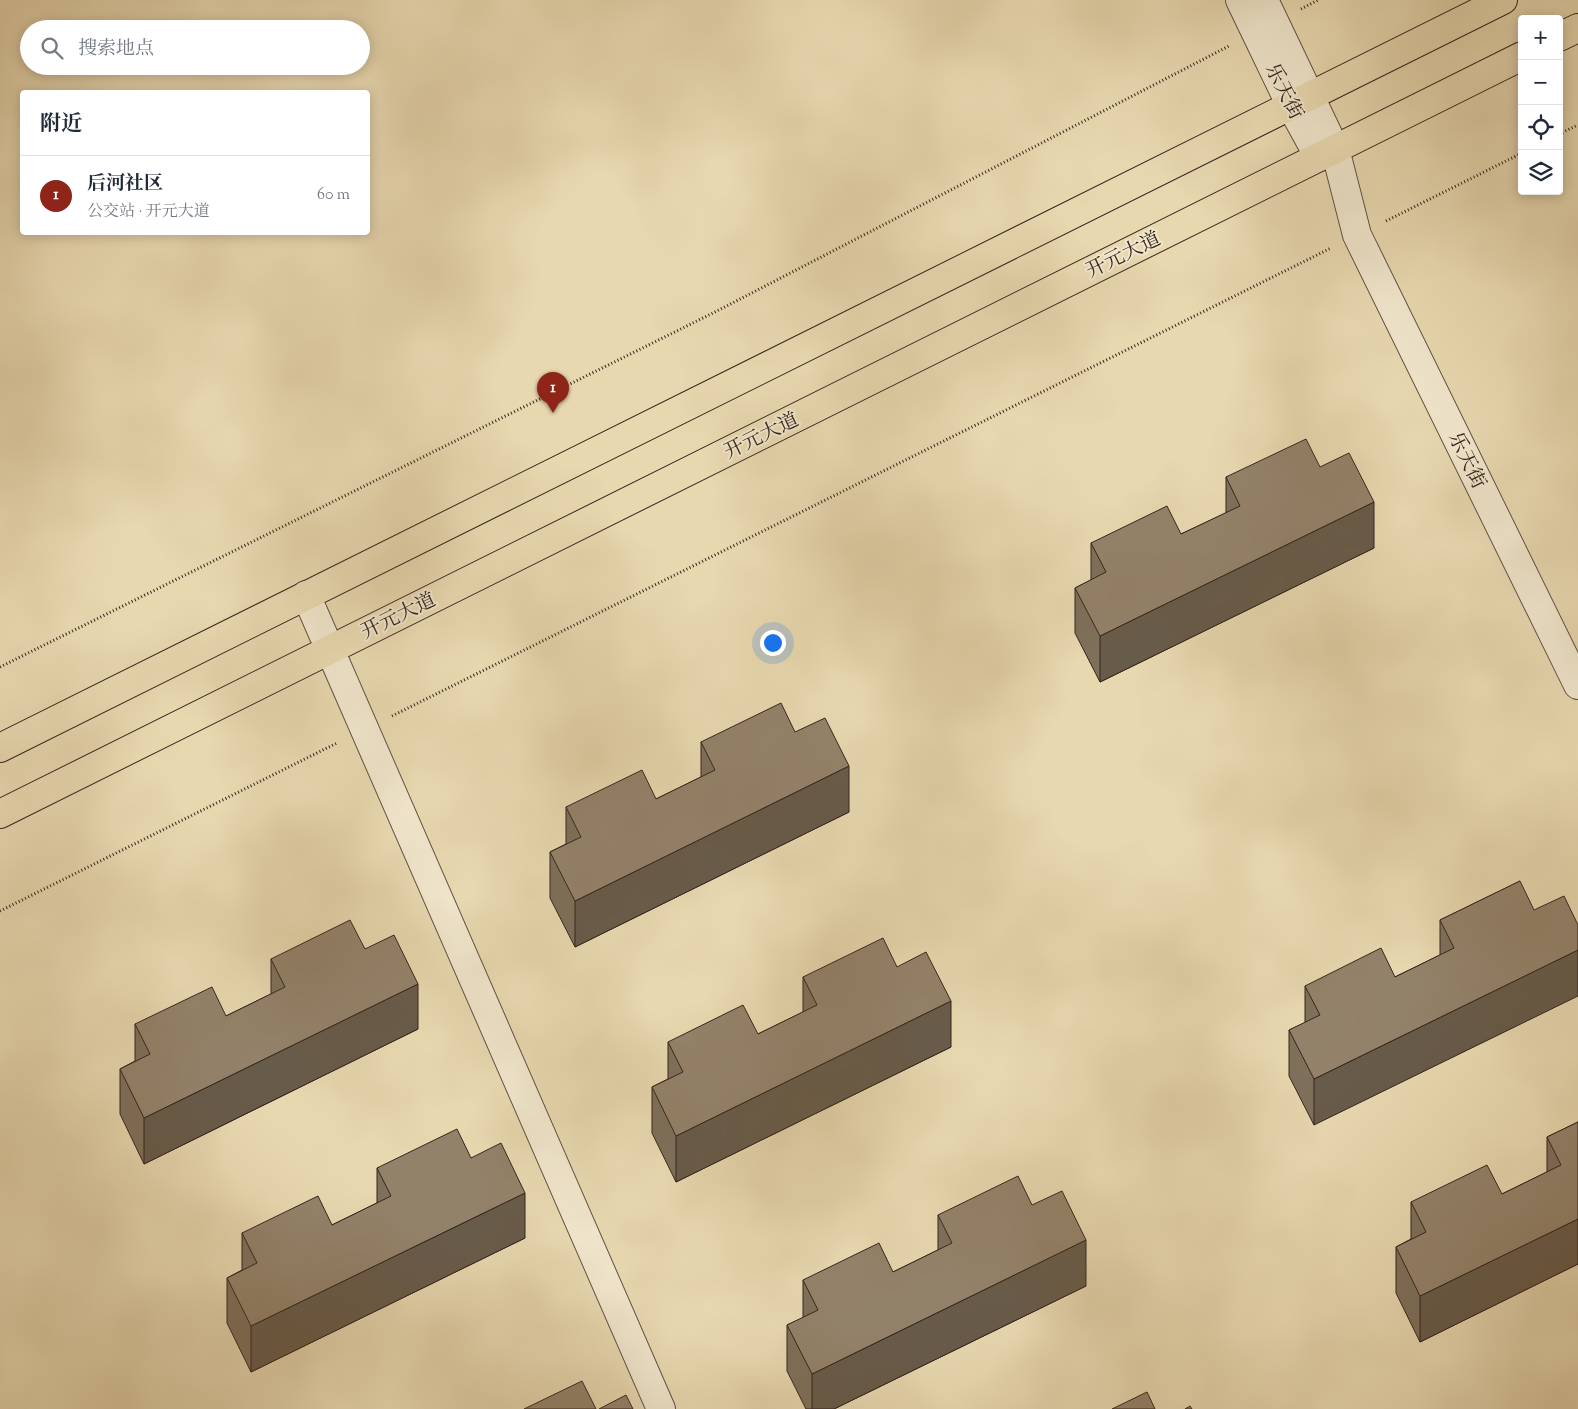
<!DOCTYPE html>
<html lang="zh">
<head>
<meta charset="utf-8">
<style>
  :root { --surface:#fff; --page:#f2f2f3; --text:#1f2937; --muted:#747a83; --line:#e0e1e3; --accent:#8f2418 }
  body { margin:0; font-family:"Sorts Mill Goudy","Noto Serif SC",serif; background:var(--page); color:var(--text) }
  .controls { position:absolute; right:15px; top:15px; display:grid; overflow:hidden; border-radius:5px; box-shadow:0 2px 12px #0003 }
  .controls button { width:45px; height:45px; display:grid; place-items:center; padding:0; border:0; border-bottom:1px solid var(--line); background:var(--surface); color:var(--text); font:25px sans-serif }
  .you { position:absolute; left:772px; top:642px; width:18px; height:18px; margin:-12px; border:4px solid #fff; border-radius:50%; background:#1a73e8; box-shadow:0 0 0 8px #1a73e833 }
  .badge { display:grid; place-items:center; width:32px; height:32px; border-radius:50%; background:var(--accent); color:#fff; font-size:16px; font-weight:700 }
  .pin { position:absolute; translate:-50% -41px; filter:drop-shadow(0 1px 2px #0008) }
  .pin::after { content:''; position:absolute; top:26px; width:18px; height:15px; background:inherit; clip-path:polygon(0 0,100% 0,50% 100%) }
  .list { margin:0; padding:0; list-style:none }
  h2 { display:flex; justify-content:space-between; align-items:center; height:65px; margin:0; padding:0 20px; font-size:21px }
  h2 small { font-size:16px; font-weight:400; color:var(--muted) }
  .list li { display:grid; grid-template-columns:32px 1fr auto; gap:15px; align-items:center; box-sizing:border-box; height:80px; padding:0 20px; border-top:1px solid var(--line) }
  .list b { display:block; font-size:19px; white-space:nowrap }
  .list p { margin:0; font-size:16px; white-space:nowrap; color:var(--muted) }
  .list em { font-size:16px; font-style:normal; color:var(--muted) }
  .icon { flex:none; width:28px; height:28px; fill:none; stroke:currentColor; stroke-width:2; stroke-linecap:round; stroke-linejoin:round }
  .map { position:relative; flex:none; width:1578px; height:1409px; overflow:hidden }
  .search { position:absolute; background:var(--surface); box-shadow:0 2px 12px #0003; left:20px; top:20px; width:350px; height:55px; display:flex; align-items:center; gap:12px; box-sizing:border-box; padding:0 18px; border-radius:28px; color:var(--muted); font-size:19px }
  .panel { position:absolute; background:var(--surface); box-shadow:0 2px 12px #0003; left:20px; top:90px; width:350px; height:145px; border-radius:5px }
  .map>svg:first-child { display:block }
  .lines { fill:none; stroke-linecap:round; stroke-linejoin:round }
  .minor-casing { stroke:#625242; stroke-width:30 }
  .tertiary-casing { stroke:#625242; stroke-width:30 }
  .primary-casing { stroke:#36251e; stroke-width:30 }
  .path { stroke:#36251e; stroke-width:3; stroke-dasharray:1 2.5; stroke-linecap:butt }
  .minor { stroke:#f0e6cc; stroke-width:28 }
  .tertiary { stroke:#f0e6cc; stroke-width:28 }
  .primary { stroke:#e8d8b0; stroke-width:28 }
  .wall { fill:#7e705b; stroke:#36251e }
  .shaded-wall { fill:#675b4a; stroke:#36251e }
  .building { fill:#93826a; stroke:#36251e }
  .labels { text-anchor:middle; stroke-width:4; stroke-linejoin:round; paint-order:stroke }
  .street-label { font-size:20px; fill:#36251e; stroke:#f0e6cc }
</style>
</head>
<body>
<div class="map">
<svg width="1578" height="1409" viewBox="0 0 1578 1409">
  <rect width="100%" height="100%" fill="#e8d8b0"/>
  <filter id="stains"><feTurbulence type="fractalNoise" baseFrequency=".004" numOctaves="4"/><feColorMatrix values="0 0 0 0 .2 0 0 0 0 .09 0 0 0 0 .02 0 0 0 .5 -.17"/></filter>
  <radialGradient id="worn" r=".72"><stop offset=".6" stop-color="#630" stop-opacity="0"/><stop offset="1" stop-color="#630" stop-opacity=".3"/></radialGradient>
  <g class="lines">
    <defs>
      <path id="minor" d="M1335,149l22,86 221,450
        M306,595l355,814"/>
      <path id="tertiary" d="M1240,0l51,106 28,51
        M1264,0l71,149"/>
      <path id="primary" d="M1559,37l19,-9
        M0,748l1503,-748
        M0,814l1522,-758"/>
    </defs>
    <use href="#minor" class="minor-casing"/>
    <use href="#tertiary" class="tertiary-casing"/>
    <use href="#primary" class="primary-casing"/>
    <path class="path" d="M1301,9l17,-9
      M1559,134l19,-9
      M1386,221l136,-68
      M0,667l715,-355 514,-266
      M392,716l939,-468
      M0,911l337,-168"/>
    <use href="#minor" class="minor"/>
    <use href="#tertiary" class="tertiary"/>
    <use href="#primary" class="primary"/>
  </g>
  <path class="wall" d="M1320,467l54,81 -274,134 -25,-49v-45l16,-8v-37l90,-9 45,-21v-36z
    M795,732l54,80 -274,135 -25,-49v-46l16,-8v-37l90,-8 45,-22v-35z
    M1520,881l-206,244 -25,-49v-46l16,-7v-37l90,-9 45,-22v-35z
    M365,949l53,80 -274,135 -24,-50v-45l15,-8v-37l91,-8 45,-22v-35z
    M897,967l54,80 -275,135 -24,-49v-46l16,-8v-37l90,-8 45,-22v-35z
    M1578,1122v142l-158,78 -24,-49v-46l15,-8v-37l91,-8 45,-22v-35z
    M471,1158l54,80 -274,134 -24,-49v-45l15,-8v-37l90,-8 45,-22v-35z
    M1032,1205l54,81 -252,123h-28l-19,-38v-46l16,-7v-38l90,-8 45,-22v-35z"/>
  <path class="shaded-wall" d="M1374,502v46l-274,134v-46z
    M849,766v46l-274,135v-46z
    M1578,950v46l-264,129v-46z
    M418,984v45l-274,135v-46z
    M951,1001v46l-275,135v-46z
    M525,1193v45l-274,134v-46z
    M1578,1219v45l-158,78v-46z
    M1086,1240v46l-252,123h-22v-35z"/>
  <path class="building" d="M1306,439l14,28 29,-14 25,49 -274,134 -25,-48 31,-16 -15,-29 76,-37 14,28 59,-28 -14,-29z
    M781,703l14,29 30,-14 24,48 -274,135 -25,-49 31,-15 -15,-30 76,-37 14,29 59,-29 -14,-28z
    M1520,881l14,29 30,-14 14,29v25l-264,129 -25,-49 31,-15 -15,-29 76,-38 14,29 59,-29 -14,-28z
    M350,920l15,29 29,-14 24,49 -274,134 -24,-49 30,-15 -15,-30 77,-37 14,29 59,-29 -14,-28z
    M883,938l14,29 29,-15 25,49 -275,135 -24,-49 31,-15 -15,-30 75,-37 15,29 59,-29 -14,-28z
    M1578,1122v97l-158,77 -24,-49 30,-15 -15,-30 76,-37 15,29 59,-29 -14,-28z
    M457,1129l14,29 30,-15 24,50 -274,133 -24,-48 30,-15 -15,-30 76,-37 14,29 59,-29 -14,-28z
    M1018,1176l14,29 30,-14 24,49 -274,134 -25,-49 31,-15 -15,-30 76,-37 14,29 59,-29 -14,-28z
    M582,1381l14,28h-72z
    M1147,1392l8,17h-43z
    M626,1395l7,14h-34z
    M1190,1406l2,3h-7z"/>
  <g class="labels">
    <g class="street-label">
      <text transform="translate(1285 91) rotate(63)" y="7">乐天街</text>
      <text transform="translate(1123 254) rotate(-26)" y="7">开元大道</text>
      <text transform="translate(761 435) rotate(-26)" y="7">开元大道</text>
      <text transform="translate(1468 460) rotate(64)" y="7">乐天街</text>
      <text transform="translate(398 615) rotate(-26)" y="7">开元大道</text>
    </g>
  </g>
  <rect width="100%" height="100%" filter="url(#stains)"/>
  <rect width="100%" height="100%" fill="url(#worn)"/>
</svg>
<div class="controls">
<button>+</button>
<button>−</button>
<button><svg class="icon" aria-label="locate" viewBox="0 0 24 24"><circle cx="12" cy="12" r="6"/><path d="M12 2v4M12 18v4M2 12h4M18 12h4"/></svg></button>
<button><svg class="icon" aria-label="layers" viewBox="0 0 24 24"><path d="M12 4l9 5-9 5-9-5zM3 14l9 5 9-5"/></svg></button>
</div>
<div class="you"></div>
<div class="pin badge" style="left:553px;top:413px">1</div>
<div class="search"><svg class="icon" aria-label="search" viewBox="0 0 24 24"><circle cx="10" cy="10" r="6"/><path d="M15 15l6 6"/></svg>搜索地点</div>
<section class="panel">
<h2>附近<small></small></h2>
<ul class="list">
<li><span class="badge">1</span><div><b>后河社区</b><p>公交站 · 开元大道</p></div><em>60 m</em></li>
</ul>
</section>
</div>
</body>
</html>
